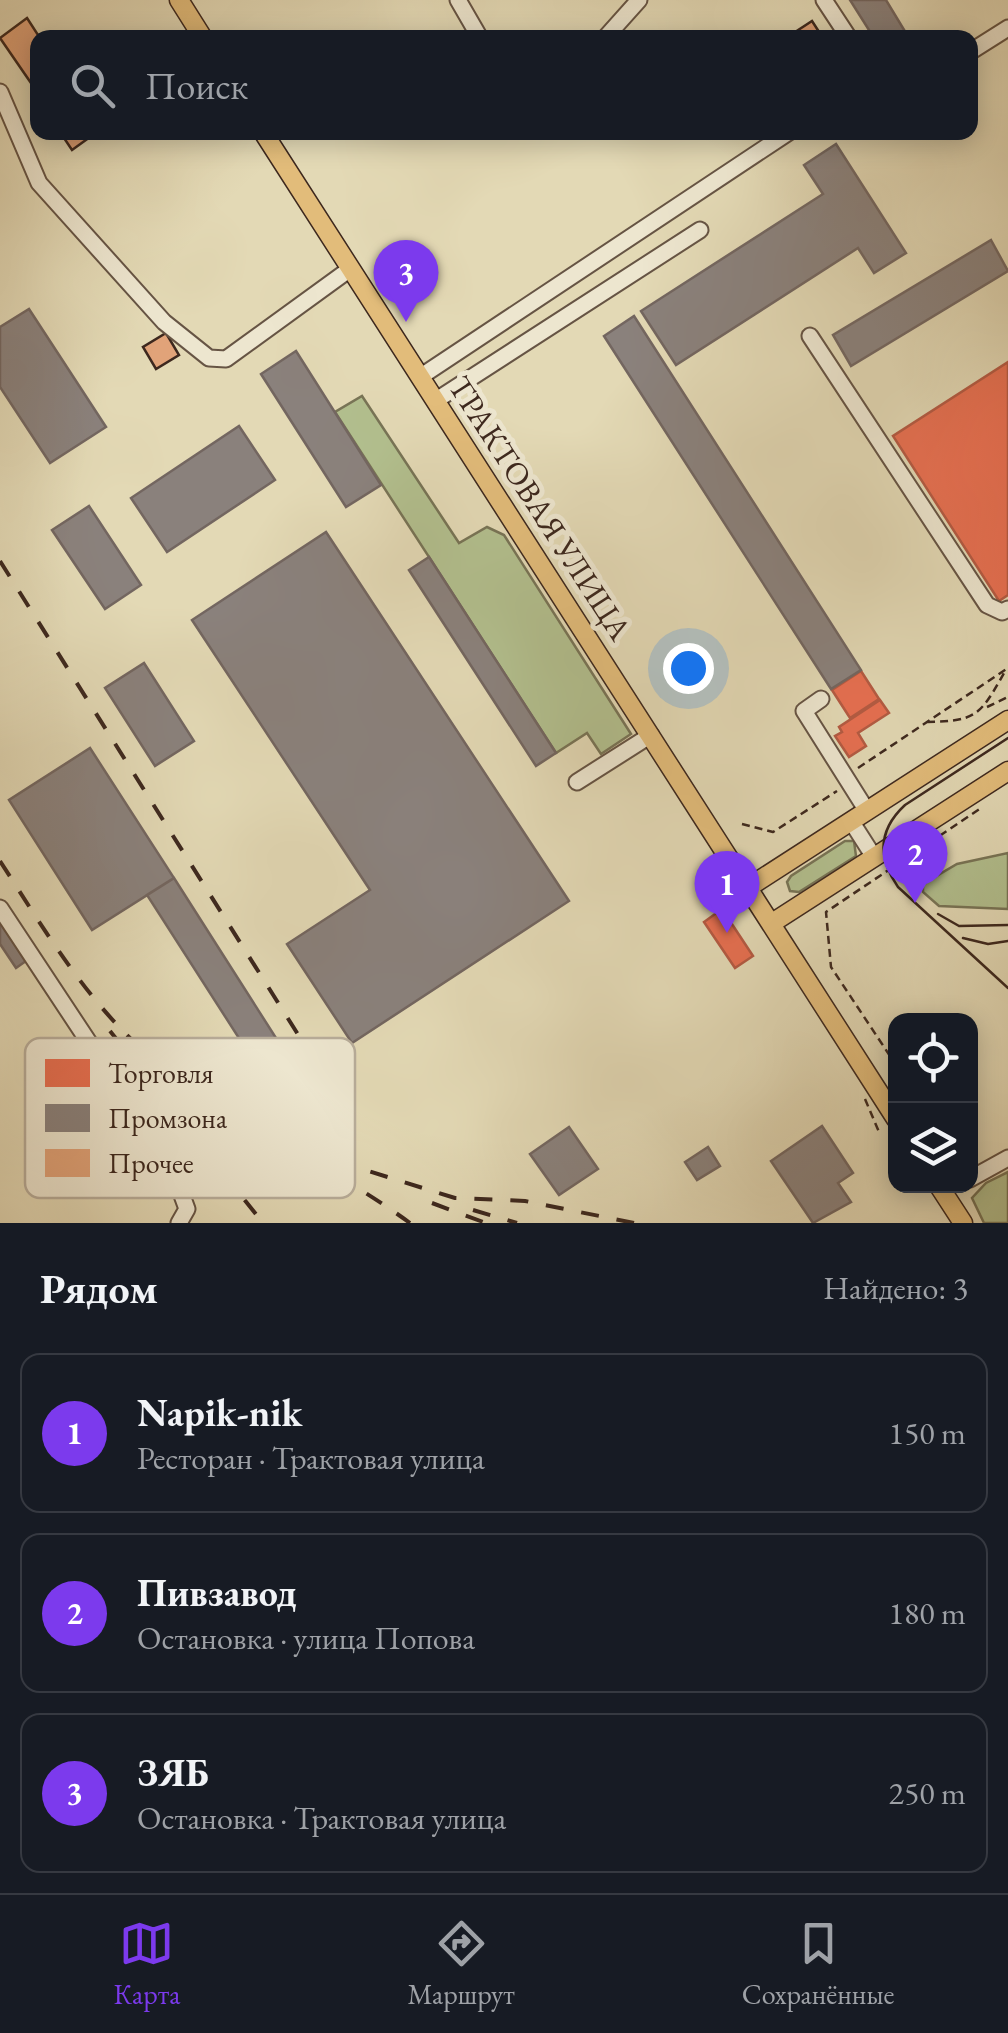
<!DOCTYPE html>
<html lang="ru">
<head>
<meta charset="utf-8">
<style>
  :root { --surface:#171b24; --page:#242831; --text:#f1f3f6; --muted:#9ea1a6; --line:#363941; --accent:#7c3aed }
  body { margin:0; font-family:"EB Garamond",serif; background:var(--page); color:var(--text) }
  .controls { position:absolute; right:30px; bottom:30px; display:grid; overflow:hidden; border-radius:20px; box-shadow:0 5px 25px #0003 }
  .controls button { width:90px; height:90px; display:grid; place-items:center; padding:0; border:0; border-bottom:2px solid var(--line); background:var(--surface); color:var(--text); font:50px sans-serif }
  .you { position:absolute; left:688px; top:668px; width:35px; height:35px; margin:-25px; border:8px solid #fff; border-radius:50%; background:#1a73e8; box-shadow:0 0 0 15px #1a73e833 }
  .badge { display:grid; place-items:center; width:65px; height:65px; border-radius:50%; background:var(--accent); color:#fff; font-size:32px; font-weight:700 }
  .pin { position:absolute; translate:-50% -82px; filter:drop-shadow(0 2px 5px #0008) }
  .pin::after { content:''; position:absolute; top:52px; width:35px; height:30px; background:inherit; clip-path:polygon(0 0,100% 0,50% 100%) }
  .list { margin:0; padding:0; list-style:none }
  h2 { display:flex; justify-content:space-between; align-items:center; height:130px; margin:0; padding:0 40px; font-size:42px }
  h2 small { font-size:32px; font-weight:400; color:var(--muted) }
  .list li { display:grid; grid-template-columns:65px 1fr auto; gap:30px; align-items:center; box-sizing:border-box; height:160px; margin:0 20px 20px; padding:0 20px; border:2px solid var(--line); border-radius:20px }
  .list b { display:block; font-size:38px; white-space:nowrap }
  .list p { margin:0; font-size:32px; white-space:nowrap; color:var(--muted) }
  .list em { font-size:32px; font-style:normal; color:var(--muted) }
  .icon { flex:none; width:55px; height:55px; fill:none; stroke:currentColor; stroke-width:2; stroke-linecap:round; stroke-linejoin:round }
  .map { position:relative; flex:none; width:1008px; height:1223px; overflow:hidden }
  .search { position:absolute; background:var(--surface); box-shadow:0 5px 25px #0003; left:30px; right:30px; top:30px; height:110px; display:flex; align-items:center; gap:25px; box-sizing:border-box; padding:0 35px; border-radius:20px; color:var(--muted); font-size:38px }
  .sheet { height:670px; background:var(--surface) }
  nav { display:flex; justify-content:space-around; align-items:center; box-sizing:border-box; height:140px; border-top:2px solid var(--line); background:var(--surface); font-size:28px; color:var(--muted) }
  nav a { display:grid; justify-items:center; gap:5px }
  nav .on { color:var(--accent) }
  .map>svg:first-child { display:block }
  .green { fill:#b2bf8e; stroke:#787456; stroke-width:2.5 }
  .shops { fill:#e76f51; stroke:#b45a42; stroke-width:2.5 }
  .industry { fill:#8a817c; stroke:#736660; stroke-width:2.5 }
  .building { fill:#e1a379; stroke:#3d281e; stroke-width:2.5 }
  .lines { fill:none; stroke-linecap:round; stroke-linejoin:round }
  .minor-casing { stroke:#665444; stroke-width:19 }
  .major-casing { stroke:#3d281e; stroke-width:21 }
  .path { stroke:#3d281e; stroke-width:2.5; stroke-dasharray:8 5; stroke-linecap:butt }
  .minor { stroke:#ede6cf; stroke-width:15 }
  .major { stroke:#e2bc7a; stroke-width:18 }
  .tram { stroke:#3d281e; stroke-width:2.5 }
  .rail { stroke:#3d281e; stroke-width:4; stroke-dasharray:18 18; stroke-linecap:butt }
  .labels { text-anchor:middle; stroke-width:10; stroke-linejoin:round; paint-order:stroke }
  .street-label { font-size:32px; fill:#3d281e; stroke:#ede6cf }
  .key { fill:#ede6cf; stroke:#b8ad9a; stroke-width:2.5 }
  .key-label { font-size:28px; fill:#3d281e }
</style>
</head>
<body>
<div class="map">
<svg width="1008" height="1223" viewBox="0 0 1008 1223">
  <rect width="100%" height="100%" fill="#e3d9b5"/>
  <filter id="stains"><feTurbulence type="fractalNoise" baseFrequency=".002" numOctaves="4"/><feColorMatrix values="0 0 0 0 .2 0 0 0 0 .09 0 0 0 0 .02 0 0 0 .5 -.17"/></filter>
  <radialGradient id="worn" r=".72"><stop offset=".6" stop-color="#630" stop-opacity="0"/><stop offset="1" stop-color="#630" stop-opacity=".3"/></radialGradient>
  <path class="green" d="M362,396l97,147 28,-16 17,8 127,199 -30,20 -14,-21 -31,20 -221,-341z
    M845,841h9l2,15 -57,36 -9,-1 -3,-9 4,-6z
    M1008,853v56l-69,-3 -16,-14v-8l34,-20z
    M1008,1172v51h-24l-12,-25 14,-15z"/>
  <path class="shops" d="M1008,362v233l-9,6 -106,-165z
    M861,671l18,28 -29,19 -18,-28z
    M880,700l9,13 -31,20 8,13 -17,11 -14,-21 7,-4 -3,-5z
    M722,909l31,47 -18,12 -31,-46z"/>
  <path class="industry" d="M850,0h36l23,38h-35z
    M836,144l70,109 -32,20 -16,-25 -182,117 -35,-54 182,-117 -19,-29z
    M991,240l17,31 -157,95 -18,-31z
    M29,309l77,118 -56,36 -50,-76v-60z
    M634,316l227,354 -30,19 -227,-353z
    M296,351l85,134 -35,22 -85,-133z
    M239,426l36,54 -108,72 -36,-54z
    M89,506l52,79 -36,24 -53,-79z
    M326,532l243,369 -217,142 -65,-99 83,-54 -178,-270z
    M429,557l127,196 -20,13 -127,-196z
    M144,663l50,78 -39,25 -50,-78z
    M90,748l84,130 -82,52 -83,-130z
    M174,878l123,193 -26,17 -124,-193z
    M0,922l26,39 -10,7 -16,-24z
    M822,1126l31,47 -15,10 13,19 -38,21 -42,-62z
    M569,1127l29,42 -39,26 -29,-41z
    M708,1147l12,19 -23,14 -12,-18z"/>
  <path class="building" d="M27,18l13,20 -2,41 -7,4 -31,-45z
    M812,21l11,17h-37z
    M60,132h37l-25,18z
    M166,333l13,22 -23,14 -13,-22z"/>
  <g class="lines">
    <defs>
      <path id="minor" d="M458,0l22,38
        M824,0l25,38
        M605,38l34,-38
        M970,52l38,-24
        M0,92l39,91 125,139 45,36 17,1 124,-90
        M810,336l177,269 15,7 6,-3
        M420,377l369,-245
        M435,401l265,-171
        M821,699l-17,12 63,100
        M577,782l74,-47
        M851,821l23,36
        M0,908l172,260 15,41 -8,14
        M970,1179l38,-21"/>
      <path id="major" d="M179,0l24,38
        M263,132l633,987
        M749,887l259,-167
        M772,923l236,-152
        M939,1186l24,37"/>
    </defs>
    <use href="#minor" class="minor-casing"/>
    <use href="#major" class="major-casing"/>
    <path class="path" d="M987,707l21,-10
      M927,722c49,-1 53,-6 77,-49
      M858,768l150,-100
      M742,824l31,8 64,-41
      M890,1056l-59,-89 -5,-55 155,-104
      M865,1099l14,33"/>
    <use href="#minor" class="minor"/>
    <use href="#major" class="major"/>
    <path class="tram" d="M1008,738l-103,67c-27,25 -28,52 -7,82l110,101
      M938,914l21,12 49,-1
      M963,938l25,6 20,-3"/>
    <path class="rail" d="M0,561l316,502
      M0,861c53,82 101,165 183,221 73,51 154,88 227,141
      M110,1031l153,192
      M336,1161l119,37 70,3 109,22
      M432,1203l54,20
      M473,1210l44,13"/>
  </g>
  <g class="labels">
    <g class="street-label">
      <text transform="translate(540 508) rotate(57)" y="11">ТРАКТОВАЯ УЛИЦА</text>
    </g>
  </g>
  <rect x="25" y="1038" width="330" height="160" rx="15" class="key"/>
  <rect x="45" y="1059" width="45" height="28" fill="#e76f51"/>
  <rect x="45" y="1104" width="45" height="28" fill="#8a817c"/>
  <rect x="45" y="1149" width="45" height="28" fill="#e1a379"/>
  <g class="key-label">
    <text x="108" y="1083">Торговля</text>
    <text x="108" y="1128">Промзона</text>
    <text x="108" y="1173">Прочее</text>
  </g>
  <rect width="100%" height="100%" filter="url(#stains)"/>
  <rect width="100%" height="100%" fill="url(#worn)"/>
</svg>
<div class="controls">
<button><svg class="icon" aria-label="locate" viewBox="0 0 24 24"><circle cx="12" cy="12" r="6"/><path d="M12 2v4M12 18v4M2 12h4M18 12h4"/></svg></button>
<button><svg class="icon" aria-label="layers" viewBox="0 0 24 24"><path d="M12 4l9 5-9 5-9-5zM3 14l9 5 9-5"/></svg></button>
</div>
<div class="you"></div>
<div class="pin badge" style="left:727px;top:933px">1</div>
<div class="pin badge" style="left:915px;top:903px">2</div>
<div class="pin badge" style="left:406px;top:322px">3</div>
<div class="search"><svg class="icon" aria-label="search" viewBox="0 0 24 24"><circle cx="10" cy="10" r="6"/><path d="M15 15l6 6"/></svg>Поиск</div>
</div>
<section class="sheet">
<h2>Рядом<small>Найдено: 3</small></h2>
<ul class="list">
<li><span class="badge">1</span><div><b>Napik-nik</b><p>Ресторан · Трактовая улица</p></div><em>150 m</em></li>
<li><span class="badge">2</span><div><b>Пивзавод</b><p>Остановка · улица Попова</p></div><em>180 m</em></li>
<li><span class="badge">3</span><div><b>ЗЯБ</b><p>Остановка · Трактовая улица</p></div><em>250 m</em></li>
</ul>
</section>
<nav>
<a class="on"><svg class="icon" aria-label="map" viewBox="0 0 24 24"><path d="M3 6l6-2 6 2 6-2v14l-6 2-6-2-6 2zM9 4v14M15 6v14"/></svg>Карта</a>
<a><svg class="icon" aria-label="directions" viewBox="0 0 24 24"><path d="M12 3l9 9-9 9-9-9zM9 14v-3h6M13 9l2 2-2 2"/></svg>Маршрут</a>
<a><svg class="icon" aria-label="saved" viewBox="0 0 24 24"><path d="M7 4h10v16l-5-4-5 4z"/></svg>Сохранённые</a>
</nav>
</body>
</html>
